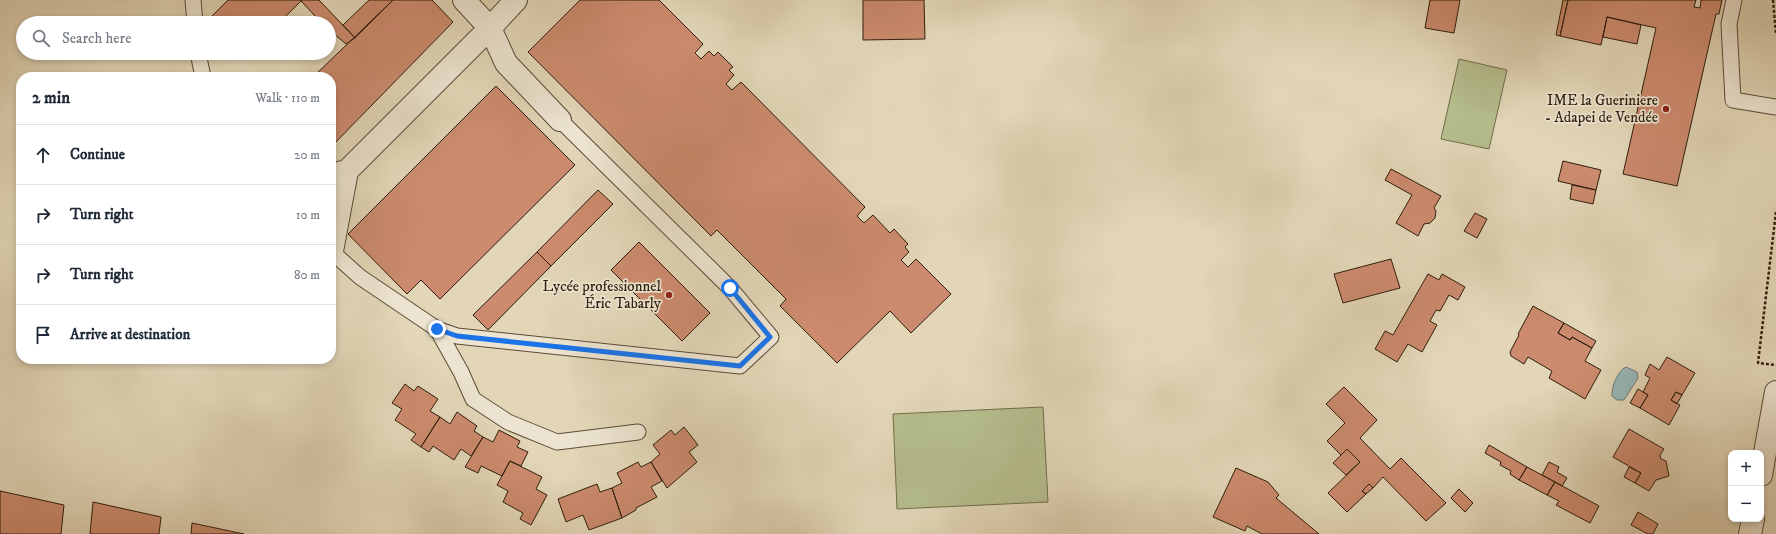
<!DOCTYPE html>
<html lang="en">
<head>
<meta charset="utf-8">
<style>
  :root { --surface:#fff; --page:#f6f6f7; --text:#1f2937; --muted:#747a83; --line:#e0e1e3 }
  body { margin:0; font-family:"IM FELL DW Pica",serif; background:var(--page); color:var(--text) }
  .controls { position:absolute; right:12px; bottom:12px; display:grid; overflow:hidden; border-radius:8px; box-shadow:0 2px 6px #0003 }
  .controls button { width:36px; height:36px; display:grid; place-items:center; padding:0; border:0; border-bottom:1px solid var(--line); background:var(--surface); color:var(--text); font:20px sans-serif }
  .stop { position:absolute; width:12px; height:12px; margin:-9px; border:3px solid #1a73e8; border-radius:50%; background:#fff }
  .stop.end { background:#1a73e8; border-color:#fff; box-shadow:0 1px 4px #0008 }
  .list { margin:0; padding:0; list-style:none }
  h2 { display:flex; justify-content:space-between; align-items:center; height:52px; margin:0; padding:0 16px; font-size:17px }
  h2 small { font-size:13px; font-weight:400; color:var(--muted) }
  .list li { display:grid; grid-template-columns:26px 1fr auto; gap:12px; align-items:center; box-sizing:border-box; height:60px; padding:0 16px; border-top:1px solid var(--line) }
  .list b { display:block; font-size:15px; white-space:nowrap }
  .list em { font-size:13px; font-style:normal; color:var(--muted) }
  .icon { flex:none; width:22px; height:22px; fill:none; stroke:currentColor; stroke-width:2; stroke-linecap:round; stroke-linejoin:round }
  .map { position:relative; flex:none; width:1776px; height:534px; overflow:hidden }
  .search { position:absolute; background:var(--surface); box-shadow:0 2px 6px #0003; left:16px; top:16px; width:320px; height:44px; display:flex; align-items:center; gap:10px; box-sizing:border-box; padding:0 14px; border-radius:22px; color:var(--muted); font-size:15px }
  .panel { position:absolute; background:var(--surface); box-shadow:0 2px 6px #0003; left:16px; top:72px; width:320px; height:292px; border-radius:16px }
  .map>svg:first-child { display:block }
  .green { fill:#b5bd8d; stroke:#726d4c }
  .water { fill:#97b7b7; stroke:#6d7973 }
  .building { fill:#cc8b6e; stroke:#2e1d0c }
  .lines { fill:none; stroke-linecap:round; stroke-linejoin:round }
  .service-casing { stroke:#5b4b37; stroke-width:17 }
  .pedestrian-casing { stroke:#5b4b37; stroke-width:24 }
  .tertiary-casing { stroke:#5b4b37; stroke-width:24 }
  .path { stroke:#2e1d0c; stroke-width:2.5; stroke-dasharray:3 2; stroke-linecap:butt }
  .service { stroke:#ece4d0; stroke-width:15 }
  .pedestrian { stroke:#ece4d0; stroke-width:22 }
  .tertiary { stroke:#ece4d0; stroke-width:22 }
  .route { stroke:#1a73e8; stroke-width:5 }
  .poi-dot { fill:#8f2418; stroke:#ece4d0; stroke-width:1.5 }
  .labels { text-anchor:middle; stroke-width:3.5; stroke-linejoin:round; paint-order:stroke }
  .poi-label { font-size:15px; fill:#2e1d0c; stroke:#ece4d0; text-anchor:end }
</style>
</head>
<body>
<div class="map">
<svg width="1776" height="534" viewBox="0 0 1776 534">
  <rect width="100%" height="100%" fill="#e2d6b7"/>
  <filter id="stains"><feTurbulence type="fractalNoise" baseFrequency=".005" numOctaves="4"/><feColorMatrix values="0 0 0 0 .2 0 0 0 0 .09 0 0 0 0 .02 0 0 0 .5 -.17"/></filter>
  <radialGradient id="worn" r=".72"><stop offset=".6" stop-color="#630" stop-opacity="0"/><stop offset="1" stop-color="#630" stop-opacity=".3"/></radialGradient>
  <path class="green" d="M1459,59l48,11 -18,79 -48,-10z
    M1043,407l5,95 -151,7 -4,-95z"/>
  <path class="water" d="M1626,367l11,5 1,6 -14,22h-7l-5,-4c-1,-8 6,-26 14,-29z"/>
  <path class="building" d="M228,0h74l-23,23h-62l-6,-6z
    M302,0h17l36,38 -9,6 -13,-11 -4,3v-13h-19l6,-6 -15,-16z
    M369,0h24l-38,38 -12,-13z
    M393,0h39l21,22 -122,125v-70h-18z
    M580,0h79l44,44 -8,9 6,6 8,-8 5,5 4,-4 15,15 -4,3 5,5 -8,9 6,6 9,-8 124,125 -8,9 7,7 9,-8 17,18 4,-4 14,15 -3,3 4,5 -8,8 7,7 8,-8 35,35 -40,39 -21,-22 -53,52 -57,-57 6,-7 -69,-69 -6,6 -183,-184z
    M863,0h61l1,39 -62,1z
    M1430,0h30l-6,33 -29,-5z
    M1563,0h5l-8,36 -4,-1z
    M1568,0h128l-2,7 6,1 1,-8h21l-3,14h-3l-39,172 -54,-12 33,-146 -49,-11 -6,28 -41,-9z
    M1607,17l34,8 -4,19 -34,-7z
    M496,86l79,79 -135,134 -19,-19 -14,14 -59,-60z
    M1563,161l38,9 -5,20 -38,-9z
    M1391,169l50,27 -7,12 2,3 -1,7 -5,5 -6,1 -6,12 -22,-13 16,-28 -27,-15z
    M1572,185l24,5 -3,14 -23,-5z
    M598,190l15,14 -62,62 -14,-14z
    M1475,213l12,6 -10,19 -13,-7z
    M639,242l71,71 -28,28 -71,-71z
    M537,252l14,14 -63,64 -15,-15z
    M1391,259l9,29 -57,15 -9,-29z
    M1428,274l11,6 3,-6 23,13 -7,13 -9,-5 -9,16 -4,-1 -6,11 7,4 -15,27 -14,-8 -11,18 -22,-13 10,-18 8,4z
    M1533,306l31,17 -6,10 12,7 2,-3 20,11 -7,13 16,9 -16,29 -36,-21 3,-7 -24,-14 -4,7 -13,-8 -1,-4 9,-17 -1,-1z
    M1564,323l32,18 -4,7 -20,-11 -2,3 -12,-7z
    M1667,357l28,16 -13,22 -6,-3 -5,8 9,5 -11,20 -29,-17 8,-13 -5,-3 7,-14 -5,-3 5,-11 9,6z
    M405,384l9,7 4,-5 20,13 -8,12 10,6 -19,30 -10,-7 5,-6 -21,-14 7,-11 -10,-6z
    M1344,387l33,33 -17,18 30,31 11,-11 45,45 -20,18 -43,-44 -10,11 -4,-4 -7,7 4,3 -19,18 -19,-19 32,-31 -13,-13 -6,6 -14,-14 18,-18 -19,-19z
    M1638,389l10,6 -8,13 -10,-5z
    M1676,392l6,3 -5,9 -6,-4z
    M457,412l20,14 -3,5 9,6 -12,19 -10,-7 -7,11 -21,-14 -4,6 -8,-5 19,-30 10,7z
    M684,427l14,18 -9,7 8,10 -30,26 -16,-26 9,-8 -7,-9 18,-15 4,5z
    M1629,429l35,20 -4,6 1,4 5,2 3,15 -13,4 -7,11 -14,-8 6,-10 -28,-16z
    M499,430l21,11 -3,6 11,5 -7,14 -11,-5 -8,15 -21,-10 -3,7 -13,-6 18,-30 10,5z
    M1489,445l38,22 -8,13 -9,-6 1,-3 -11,-6 1,-3 -16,-9z
    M1347,449l13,13 -14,13 -13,-12z
    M510,461l32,16 -6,12 11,6 -16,30 -11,-6 3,-6 -20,-11 5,-11 -11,-6z
    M638,462l3,5 10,-5 11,19 -11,6 6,10 -21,11v2l-14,8 -10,-30 10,-5 -5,-10z
    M1549,462l10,5 -2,5 10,6 -5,8 -20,-11z
    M1527,467l28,15 -8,13 -28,-15z
    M1629,467l12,6 -6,10 -11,-6z
    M1236,468l32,14 11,13 -3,3 43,36h-57l-15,-8 -2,5 -32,-14z
    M1555,482l44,24 -9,17 -34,-18 3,-4 -12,-6z
    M597,484l3,8 12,-4 10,30 -33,12 -6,-15 -17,7 -8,-23z
    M1369,484l4,4 -7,6 -4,-3z
    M1459,489l14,14 -8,9 -14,-14z
    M0,491l64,14 -3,29h-61z
    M93,502l68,15 -2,17h-69z
    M1638,512l20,12 -5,10h-5l-17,-9z
    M192,523l52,11h-53z"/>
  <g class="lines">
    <defs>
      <path id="service" d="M193,0l2,23
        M1734,0l-5,24 4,76 43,7
        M198,53l5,24
        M331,251l29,26 77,52 20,7 283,30 31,-29 -41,-49 -170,-168
        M437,329l24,43 12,27 35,23 49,20 81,-10"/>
      <path id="pedestrian" d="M464,0l26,28 16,35 54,57
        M331,175l16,-4 143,-143 26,-28
        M332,251l15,-80"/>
      <path id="tertiary" d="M1761,475l15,-83
        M1750,534l3,-15"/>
    </defs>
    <use href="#service" class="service-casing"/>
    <use href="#pedestrian" class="pedestrian-casing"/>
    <use href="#tertiary" class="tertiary-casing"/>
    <path class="path" d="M1773,0l3,34
      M1776,212l-18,151 18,2"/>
    <use href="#service" class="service"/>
    <use href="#pedestrian" class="pedestrian"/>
    <use href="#tertiary" class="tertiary"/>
  </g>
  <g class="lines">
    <path class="route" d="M437,329l20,7 283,30 30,-29 -40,-49"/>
  </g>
  <g class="poi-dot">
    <circle cx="1666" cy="109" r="4"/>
    <circle cx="669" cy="295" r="4"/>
  </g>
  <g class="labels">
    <g class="poi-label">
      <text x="1658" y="105">IME la Gueriniere<tspan x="1658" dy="17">- Adapei de Vendée</tspan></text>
      <text x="661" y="291">Lycée professionnel<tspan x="661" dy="17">Éric Tabarly</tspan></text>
    </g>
  </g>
  <rect width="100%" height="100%" filter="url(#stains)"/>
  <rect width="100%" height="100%" fill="url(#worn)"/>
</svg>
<div class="controls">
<button>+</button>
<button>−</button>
</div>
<div class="stop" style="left:730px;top:288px"></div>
<div class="stop end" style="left:437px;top:329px"></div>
<div class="search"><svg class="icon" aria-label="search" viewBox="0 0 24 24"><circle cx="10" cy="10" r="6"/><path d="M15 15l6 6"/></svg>Search here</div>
<section class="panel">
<h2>2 min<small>Walk · 110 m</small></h2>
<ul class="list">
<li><svg class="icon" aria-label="ahead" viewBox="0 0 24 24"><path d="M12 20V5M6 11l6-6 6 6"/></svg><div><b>Continue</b></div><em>20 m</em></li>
<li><svg class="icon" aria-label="right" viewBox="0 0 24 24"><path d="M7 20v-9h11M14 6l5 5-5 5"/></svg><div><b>Turn right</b></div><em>10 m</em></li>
<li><svg class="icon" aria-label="right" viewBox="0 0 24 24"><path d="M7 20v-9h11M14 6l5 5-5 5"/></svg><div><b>Turn right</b></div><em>80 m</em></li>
<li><svg class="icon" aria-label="arrive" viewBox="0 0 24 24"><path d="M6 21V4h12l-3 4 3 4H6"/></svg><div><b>Arrive at destination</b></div></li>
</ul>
</section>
</div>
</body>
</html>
